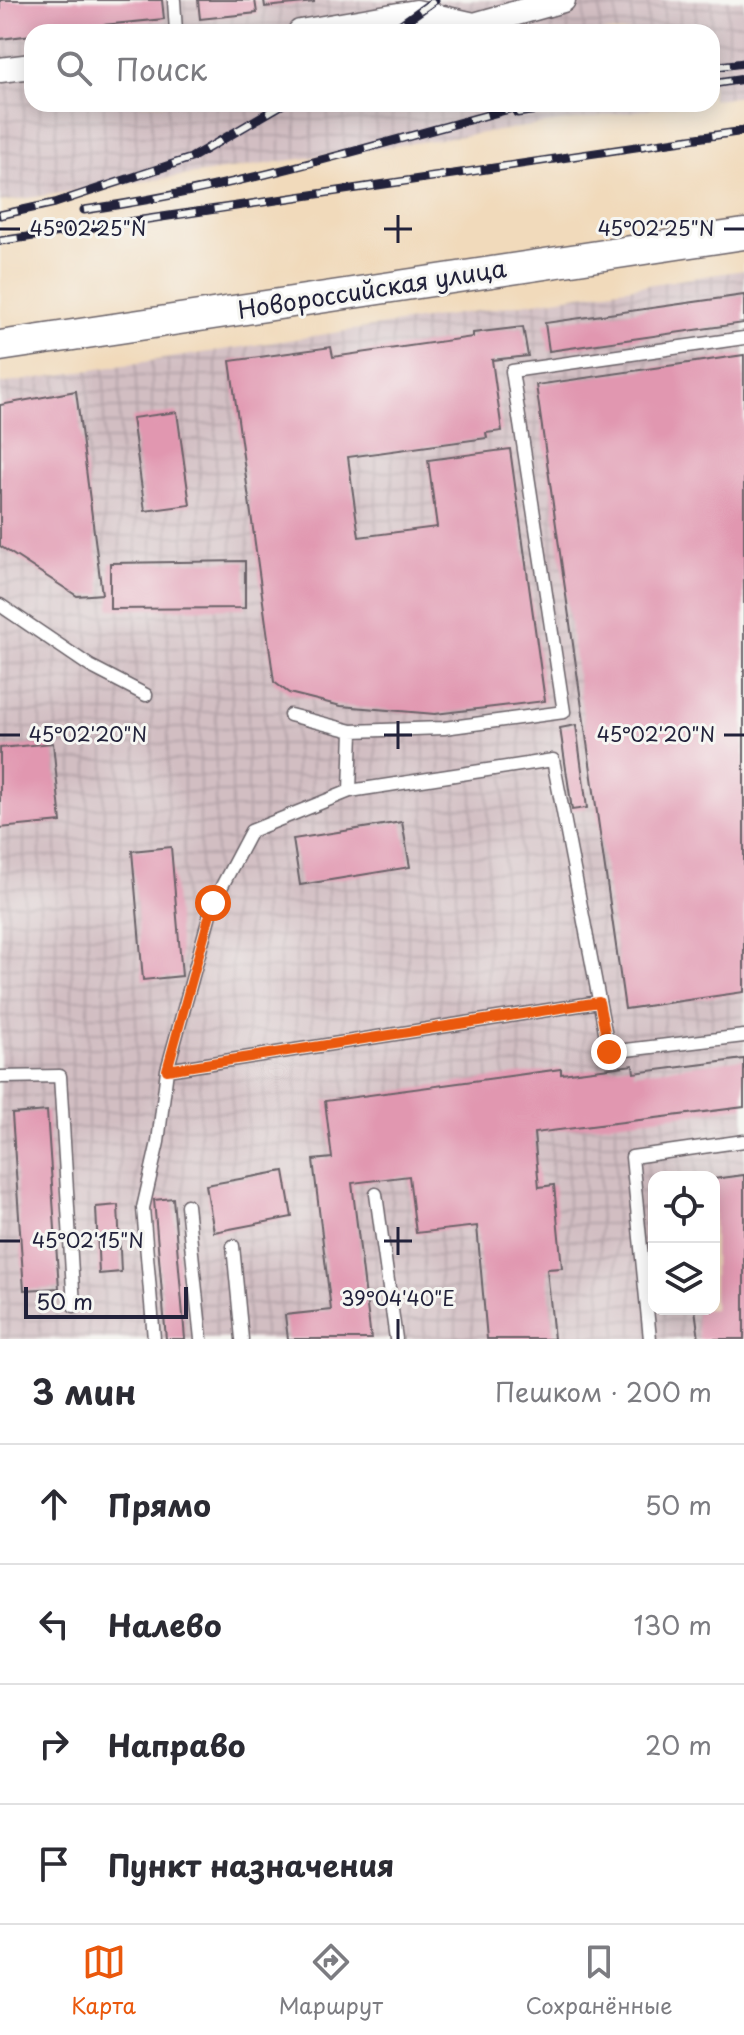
<!DOCTYPE html>
<html lang="ru">
<head>
<meta charset="utf-8">
<style>
  :root { --surface:#fff; --page:#f2f2f3; --text:#2b2b33; --muted:#7c7c81; --line:#e1e1e2; --accent:#ea580c }
  body { margin:0; font-family:"Playpen Sans",sans-serif; background:var(--page); color:var(--text) }
  .controls { position:absolute; right:24px; bottom:24px; display:grid; overflow:hidden; border-radius:16px; box-shadow:0 4px 20px #0003 }
  .controls button { width:72px; height:72px; display:grid; place-items:center; padding:0; border:0; border-bottom:2px solid var(--line); background:var(--surface); color:var(--text); font:40px sans-serif }
  .scale { position:absolute; left:24px; bottom:20px; width:164px; box-sizing:border-box; padding-left:8px; border:4px solid #22223b; border-top:0; font-size:22px; line-height:28px; white-space:nowrap; color:#22223b; -webkit-text-stroke:6px #f6f6f2; paint-order:stroke }
  .stop { position:absolute; width:24px; height:24px; margin:-18px; border:6px solid #ea580c; border-radius:50%; background:#fff }
  .stop.end { background:#ea580c; border-color:#fff; box-shadow:0 2px 8px #0008 }
  .list { margin:0; padding:0; list-style:none }
  h2 { display:flex; justify-content:space-between; align-items:center; height:104px; margin:0; padding:0 32px; font-size:34px }
  h2 small { font-size:26px; font-weight:400; color:var(--muted) }
  .list li { display:grid; grid-template-columns:52px 1fr auto; gap:24px; align-items:center; box-sizing:border-box; height:120px; padding:0 32px; border-top:2px solid var(--line) }
  .list b { display:block; font-size:30px; white-space:nowrap }
  .list em { font-size:26px; font-style:normal; color:var(--muted) }
  .icon { flex:none; width:44px; height:44px; fill:none; stroke:currentColor; stroke-width:2; stroke-linecap:round; stroke-linejoin:round }
  .map { position:relative; flex:none; width:744px; height:1339px; overflow:hidden }
  .search { position:absolute; background:var(--surface); box-shadow:0 4px 20px #0003; left:24px; right:24px; top:24px; height:88px; display:flex; align-items:center; gap:20px; box-sizing:border-box; padding:0 28px; border-radius:24px; color:var(--muted); font-size:30px }
  .sheet { height:584px; background:var(--surface) }
  nav { display:flex; justify-content:space-around; align-items:center; box-sizing:border-box; height:112px; border-top:2px solid var(--line); background:var(--surface); font-size:22px; color:var(--muted) }
  nav a { display:grid; justify-items:center; gap:4px }
  nav .on { color:var(--accent) }
  .map>svg:first-child { display:block }
  .industrial { fill:url(#industrial-grid); fill-rule:evenodd }
  .building { fill:#e197b0 }
  .lines { fill:none; stroke-linecap:round; stroke-linejoin:round }
  .service-casing { stroke:#6a6268; stroke-width:15 }
  .minor-casing { stroke:#6a6268; stroke-width:27 }
  .tertiary-casing { stroke:#6a6268; stroke-width:33 }
  .service { stroke:#fff; stroke-width:12 }
  .minor { stroke:#fff; stroke-width:24 }
  .tertiary { stroke:#fff; stroke-width:30 }
  .rail-casing { stroke:#22223b; stroke-width:9 }
  .rail { stroke:#f6f6f2; stroke-width:6; stroke-dasharray:18; stroke-linecap:butt }
  .route { stroke:#ea580c; stroke-width:10 }
  .ticks { fill:none; stroke:#22223b; stroke-width:3 }
  .labels { text-anchor:middle; stroke-width:6; stroke-linejoin:round; paint-order:stroke }
  .street-label { font-size:24px; fill:#22223b; stroke:#f6f6f2 }
  .ticks-label { font-size:20px; text-anchor:middle; fill:#22223b; stroke:#f6f6f2; stroke-width:6; stroke-linejoin:round; paint-order:stroke }
</style>
</head>
<body>
<div class="map">
<svg width="744" height="1339" viewBox="0 0 744 1339">
  <defs>
    <pattern id="industrial-grid" width="8" height="8" patternUnits="userSpaceOnUse" patternTransform="scale(2)"><rect width="8" height="8" fill="#d2bec2"/><path d="M0 4h8M4 0v8" fill="none" stroke="#b4a3a8"/></pattern>
  </defs>
  <rect width="100%" height="100%" fill="#f6f6f2"/>
  <filter id="ink" filterUnits="userSpaceOnUse"><feTurbulence type="fractalNoise" baseFrequency=".0125" numOctaves="2"/><feDisplacementMap in="SourceGraphic" scale="16" xChannelSelector="R" yChannelSelector="G"/><feConvolveMatrix kernelMatrix="1 2 1 2 8 2 1 2 1" color-interpolation-filters="sRGB"/></filter>
  <filter id="wash" filterUnits="userSpaceOnUse"><feTurbulence type="fractalNoise" baseFrequency=".006" numOctaves="4" result="noise"/><feDisplacementMap in="SourceGraphic" scale="32" xChannelSelector="R" yChannelSelector="G"/><feGaussianBlur stdDeviation="1.8" result="paint"/><feColorMatrix in="noise" values="0 0 0 0 0 0 0 0 0 0 0 0 0 0 0 0 0 1.4 0 .05"/><feComposite in="paint" operator="in"/></filter>
  <g filter="url(#wash)">
    <rect width="100%" height="100%" fill="#f1dabb"/>
    <path class="industrial" d="M0,0h744v96l-32,4v-68h-680v72h654l-686,98z
      M744,270v1069h-744v-955zM654,1177h60v132h-60z"/>
    <g id="blocks">
      <path class="building" d="M0,0h162l2,19 -132,13v3l-32,4z
        M198,0h57l2,13 -57,6z
        M264,0h50v2l-49,5z
        M744,295v28l-195,28 -4,-28z
        M523,327l5,29 -36,4 10,71 -16,2 1,5 -139,19 11,80 78,-10 -9,-67 82,-11 35,252 -110,13 -94,-8 -52,-13 -15,-11 -44,-321 101,-14 2,10 140,-20v-4z
        M744,355v637l-119,17 -89,-624z
        M76,391l26,203 -25,2 -77,-50v-141z
        M177,412l13,93 -45,6 -13,-93z
        M245,561v47l-135,1v-46z
        M576,725l11,83 -15,2 -12,-82z
        M53,743l8,79 -61,6v-80z
        M402,822l8,45 -110,18 -7,-46z
        M171,847l11,129 -39,4 -11,-129z
        M744,1059v48l-210,26 5,54 15,-2 8,83 -15,1 7,70h-67l-10,-113 -61,7 -7,-57 -57,7 19,156h-83l-3,-24 46,-5 -18,-150 19,-2 -7,-57 236,-32v5l72,-9 1,8z
        M47,1111l12,177 -35,2 -12,-176z
        M284,1171l8,46 -78,15 -8,-47z
        M744,1175v164h-45l-4,-30h19v-130z
        M173,1198l12,141h-19l-12,-139z
        M118,1205l3,67 -22,2 -3,-67z"/>
    </g>
  </g>
  <g filter="url(#ink)">
    <use href="#blocks" fill-opacity="0" stroke="#6a6268" stroke-width="2"/>
    <g class="lines">
      <defs>
        <path id="service" d="M174,0l2,32
          M0,605l90,61 56,29
          M290,715l62,16 -2,60 203,-31 56,292 135,-16
          M352,731l92,-3 120,-16 -52,-341 232,-33
          M167,1070l432,-68
          M0,1077l60,-1 14,230
          M376,1194l20,145
          M187,1205l14,134
          M233,1246l9,93
          M154,1339l-11,-131 15,-66 9,-72 46,-167 38,-72 99,-40
          M650,1339l-18,-182 112,-16"/>
        <path id="minor" d="M300,32l116,-20 58,13 89,-25
          M0,70l32,-4"/>
        <path id="tertiary" d="M0,346l744,-112"/>
      </defs>
      <use href="#service" class="service-casing"/>
      <use href="#minor" class="minor-casing"/>
      <use href="#tertiary" class="tertiary-casing"/>
      <use href="#service" class="service"/>
      <use href="#minor" class="minor"/>
      <use href="#tertiary" class="tertiary"/>
      <defs>
        <path id="rail" d="M390,32l45,-32
          M712,67l32,-4
          M712,84l32,-5
          M517,113l60,-9
          M84,210c151,-21 297,-67 444,-106
          M0,215l55,-12 136,-45 92,-54
          M0,241l744,-110"/>
      </defs>
      <use href="#rail" class="rail-casing"/>
      <use href="#rail" class="rail"/>
    </g>
  </g>
  <g class="lines" filter="url(#ink)">
    <path class="route" d="M213,903l-46,167 432,-68 10,50"/>
  </g>
  <path class="ticks" d="M398,215v28M0,229h20M384,229h28M724,229h20M398,721v28M0,735h20M384,735h28M724,735h20M398,1227v28M0,1241h20M384,1241h28M398,1319v20"/>
  <g class="labels">
    <g class="street-label">
      <text transform="translate(372 290) rotate(-9)" y="8">Новороссийская улица</text>
    </g>
  </g>
  <g class="ticks-label">
    <text x="88" y="236">45°02'25"N</text>
    <text x="656" y="236">45°02'25"N</text>
    <text x="88" y="742">45°02'20"N</text>
    <text x="656" y="742">45°02'20"N</text>
    <text x="88" y="1248">45°02'15"N</text>
    <text x="398" y="1306">39°04'40"E</text>
  </g>
</svg>
<div class="controls">
<button><svg class="icon" aria-label="locate" viewBox="0 0 24 24"><circle cx="12" cy="12" r="6"/><path d="M12 2v4M12 18v4M2 12h4M18 12h4"/></svg></button>
<button><svg class="icon" aria-label="layers" viewBox="0 0 24 24"><path d="M12 4l9 5-9 5-9-5zM3 14l9 5 9-5"/></svg></button>
</div>
<div class="scale">50 m</div>
<div class="stop" style="left:213px;top:903px"></div>
<div class="stop end" style="left:609px;top:1052px"></div>
<div class="search"><svg class="icon" aria-label="search" viewBox="0 0 24 24"><circle cx="10" cy="10" r="6"/><path d="M15 15l6 6"/></svg>Поиск</div>
</div>
<section class="sheet">
<h2>3 мин<small>Пешком · 200 m</small></h2>
<ul class="list">
<li><svg class="icon" aria-label="ahead" viewBox="0 0 24 24"><path d="M12 20V5M6 11l6-6 6 6"/></svg><div><b>Прямо</b></div><em>50 m</em></li>
<li><svg class="icon" aria-label="left" viewBox="0 0 24 24"><path d="M17 20v-9H6M10 6l-5 5 5 5"/></svg><div><b>Налево</b></div><em>130 m</em></li>
<li><svg class="icon" aria-label="right" viewBox="0 0 24 24"><path d="M7 20v-9h11M14 6l5 5-5 5"/></svg><div><b>Направо</b></div><em>20 m</em></li>
<li><svg class="icon" aria-label="arrive" viewBox="0 0 24 24"><path d="M6 21V4h12l-3 4 3 4H6"/></svg><div><b>Пункт назначения</b></div></li>
</ul>
</section>
<nav>
<a class="on"><svg class="icon" aria-label="map" viewBox="0 0 24 24"><path d="M3 6l6-2 6 2 6-2v14l-6 2-6-2-6 2zM9 4v14M15 6v14"/></svg>Карта</a>
<a><svg class="icon" aria-label="directions" viewBox="0 0 24 24"><path d="M12 3l9 9-9 9-9-9zM9 14v-3h6M13 9l2 2-2 2"/></svg>Маршрут</a>
<a><svg class="icon" aria-label="saved" viewBox="0 0 24 24"><path d="M7 4h10v16l-5-4-5 4z"/></svg>Сохранённые</a>
</nav>
</body>
</html>
